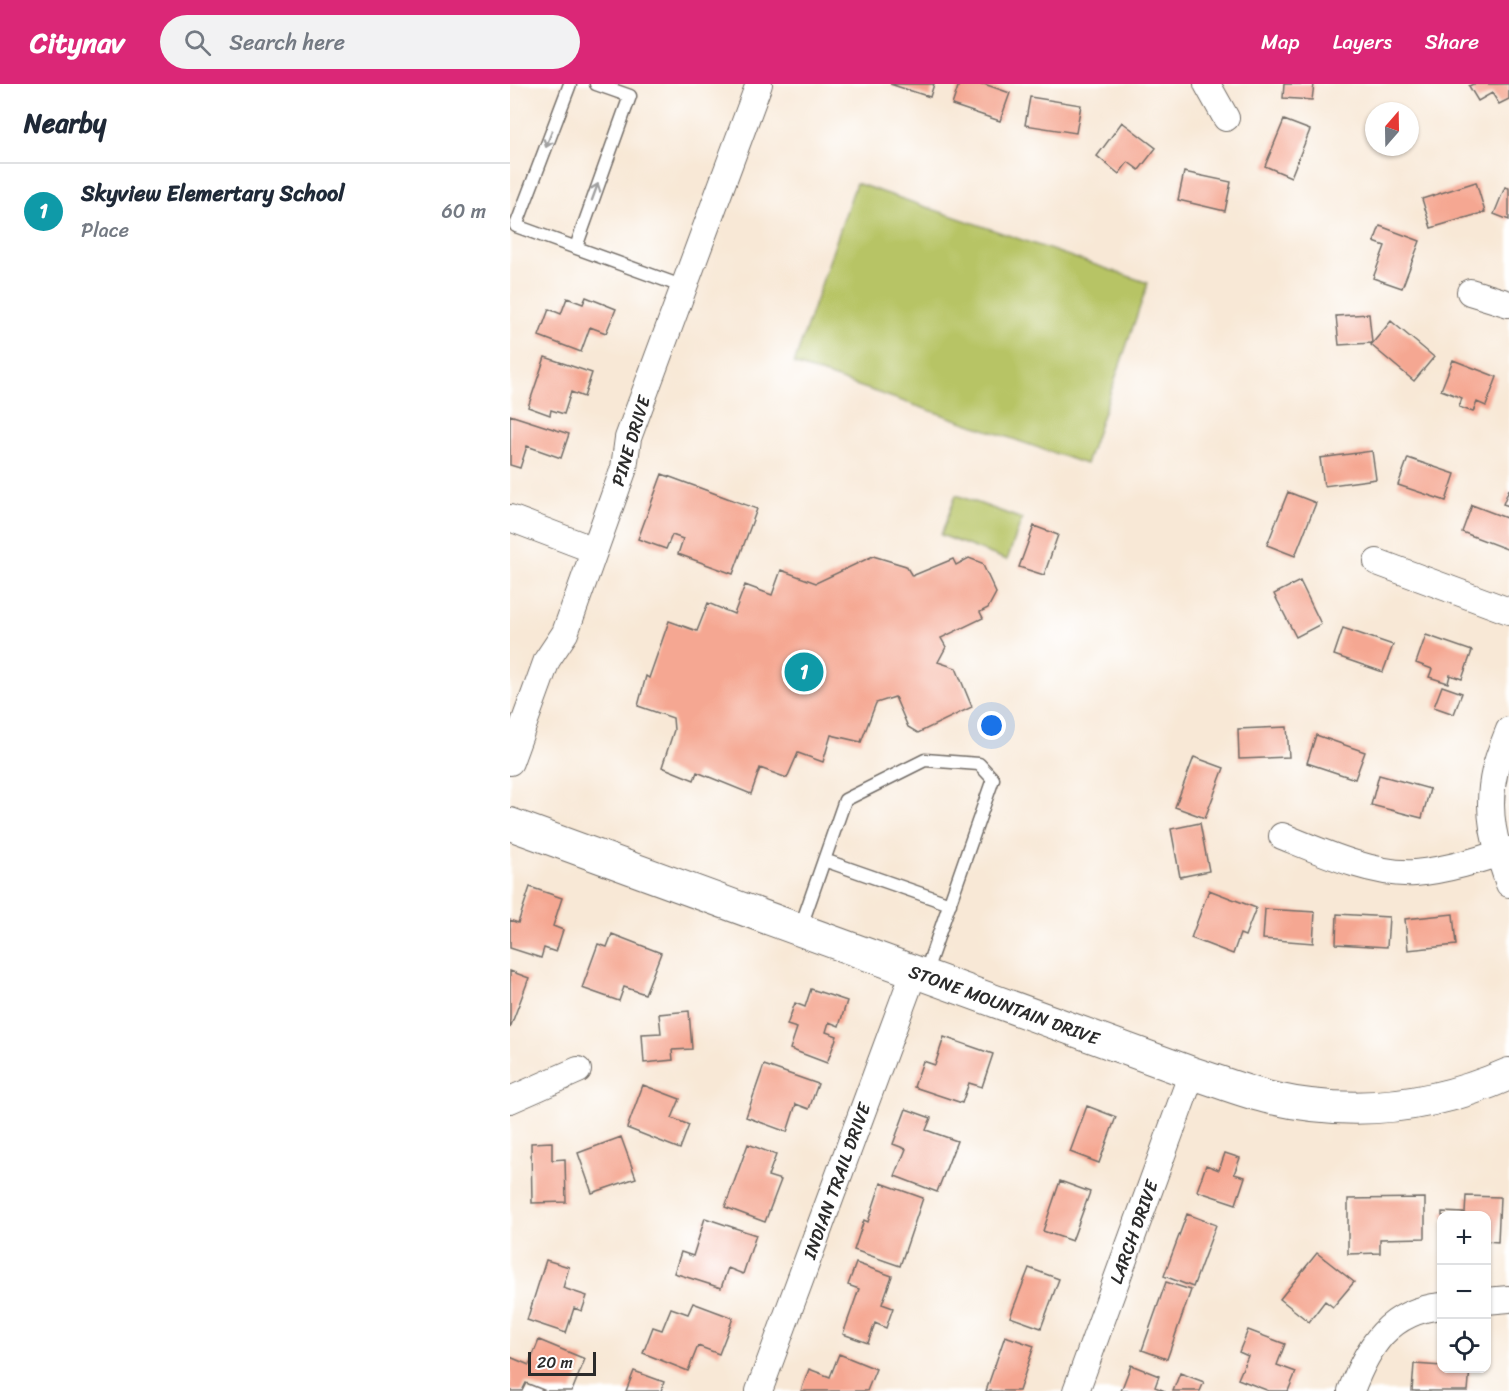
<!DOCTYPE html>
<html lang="en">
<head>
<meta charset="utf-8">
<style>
  :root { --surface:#fff; --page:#f2f2f3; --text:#1f2937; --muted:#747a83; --line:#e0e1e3; --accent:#db2777 }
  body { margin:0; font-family:Sriracha,sans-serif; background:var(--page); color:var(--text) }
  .controls { position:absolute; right:18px; bottom:18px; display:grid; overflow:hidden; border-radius:12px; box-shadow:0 2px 4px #0004 }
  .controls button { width:54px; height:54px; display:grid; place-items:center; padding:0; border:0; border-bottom:2px solid var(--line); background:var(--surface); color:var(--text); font:30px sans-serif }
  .compass { position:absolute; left:855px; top:18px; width:54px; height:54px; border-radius:50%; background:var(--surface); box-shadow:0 2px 4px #0004; rotate:20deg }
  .scale { position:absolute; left:18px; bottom:15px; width:68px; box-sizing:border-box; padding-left:6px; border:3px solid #2b2b2b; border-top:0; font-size:16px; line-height:21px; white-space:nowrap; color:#2b2b2b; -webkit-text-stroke:4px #fff; paint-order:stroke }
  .you { position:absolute; left:482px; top:642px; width:21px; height:21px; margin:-15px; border:4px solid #fff; border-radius:50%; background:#1a73e8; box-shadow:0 0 0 9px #1a73e833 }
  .badge { display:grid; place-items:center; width:39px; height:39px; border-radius:50%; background:var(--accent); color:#fff; font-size:20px; font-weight:700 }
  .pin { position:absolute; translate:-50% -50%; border:3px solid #fff; box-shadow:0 2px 6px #0006 }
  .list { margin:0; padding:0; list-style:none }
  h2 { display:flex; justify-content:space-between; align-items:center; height:78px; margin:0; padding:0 24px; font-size:26px }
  h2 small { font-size:20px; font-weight:400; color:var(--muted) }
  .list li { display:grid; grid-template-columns:39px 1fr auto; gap:18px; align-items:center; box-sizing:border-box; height:96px; padding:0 24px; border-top:2px solid var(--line) }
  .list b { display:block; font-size:22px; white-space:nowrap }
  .list p { margin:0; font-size:20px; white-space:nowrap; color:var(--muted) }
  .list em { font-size:20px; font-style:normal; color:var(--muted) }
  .icon { flex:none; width:33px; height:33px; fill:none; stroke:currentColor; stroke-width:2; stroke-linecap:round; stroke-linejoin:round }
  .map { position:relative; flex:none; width:999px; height:1307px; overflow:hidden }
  header { display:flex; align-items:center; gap:36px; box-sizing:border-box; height:84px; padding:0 30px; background:var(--accent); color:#fff }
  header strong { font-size:28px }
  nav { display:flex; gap:33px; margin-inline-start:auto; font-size:21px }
  .search { width:420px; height:54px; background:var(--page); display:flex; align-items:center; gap:15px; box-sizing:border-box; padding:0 21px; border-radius:33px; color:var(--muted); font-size:22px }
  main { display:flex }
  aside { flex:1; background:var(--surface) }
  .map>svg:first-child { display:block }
  .green { fill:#b7c465; stroke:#717848; stroke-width:1.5 }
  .building { fill:#f5a792 }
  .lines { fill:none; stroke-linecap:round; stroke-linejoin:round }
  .service-casing { stroke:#736d67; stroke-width:15 }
  .minor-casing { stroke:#736d67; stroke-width:28 }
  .tertiary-casing { stroke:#736d67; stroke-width:34 }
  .service { stroke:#fff; stroke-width:12 }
  .minor { stroke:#fff; stroke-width:26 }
  .tertiary { stroke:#fff; stroke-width:32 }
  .oneway { stroke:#a0a0a0 }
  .labels { text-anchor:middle; stroke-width:4.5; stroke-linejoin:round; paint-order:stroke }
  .street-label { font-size:18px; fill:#2b2b2b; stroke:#fff }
</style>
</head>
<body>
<header>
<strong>Citynav</strong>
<div class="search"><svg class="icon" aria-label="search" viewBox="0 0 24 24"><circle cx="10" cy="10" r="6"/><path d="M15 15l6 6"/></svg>Search here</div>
<nav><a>Map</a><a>Layers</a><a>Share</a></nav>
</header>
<main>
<aside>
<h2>Nearby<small></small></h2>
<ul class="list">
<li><span class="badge" style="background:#0f9aa8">1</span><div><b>Skyview Elemertary School</b><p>Place</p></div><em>60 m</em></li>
</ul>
</aside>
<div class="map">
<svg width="999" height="1307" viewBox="0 0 999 1307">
  <rect width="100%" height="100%" fill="#fff"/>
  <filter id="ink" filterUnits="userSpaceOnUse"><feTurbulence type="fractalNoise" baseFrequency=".0167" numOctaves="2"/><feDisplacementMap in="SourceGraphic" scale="12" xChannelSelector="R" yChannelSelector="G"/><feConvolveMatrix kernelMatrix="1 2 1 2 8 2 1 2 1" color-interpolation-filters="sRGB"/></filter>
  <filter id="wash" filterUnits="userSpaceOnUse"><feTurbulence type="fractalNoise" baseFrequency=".008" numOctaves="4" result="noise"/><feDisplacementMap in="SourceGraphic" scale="24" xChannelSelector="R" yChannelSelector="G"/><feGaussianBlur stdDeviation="1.35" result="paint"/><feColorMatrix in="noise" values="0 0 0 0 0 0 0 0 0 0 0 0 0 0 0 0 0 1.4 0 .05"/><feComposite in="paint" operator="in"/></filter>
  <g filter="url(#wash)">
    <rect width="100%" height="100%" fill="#f8e8d6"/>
    <path class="green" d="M346,99l292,100 -62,181 -292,-100z
      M446,411l66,24 -15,41 -66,-25z"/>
    <g id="blocks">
      <path class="building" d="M380,0h44l-4,13z
        M449,0h25l26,9 -10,28 -48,-16z
        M774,0h30l-2,16 -29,-2z
        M963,0h36v15l-10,5 -7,-11 -14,8 -9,-15z
        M520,13l51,8 -5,28 -51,-8z
        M774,36l26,10 -19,47 -26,-11z
        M612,38l34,26 -17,22 -11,-8 -9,12 -22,-18z
        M674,88l47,10 -6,29 -47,-11z
        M966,98l9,30 -54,16 -9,-29z
        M995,103l4,1v32l-15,-6z
        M870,142l40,15 -18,47 -29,-10 12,-32 -11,-4z
        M76,213l30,12 -10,24 -16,-6 -9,25 -42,-16 10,-27 12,5 6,-16 16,6z
        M859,230l3,29 -33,2 -3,-29z
        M881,237l43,36 -20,24 -43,-36z
        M35,273l47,16 -8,24 -13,-5 -7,22 -13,-4 -1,5 -22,-8z
        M943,276l44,17 -11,29 -9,-4 -4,10 -14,-5 3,-9 -21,-8z
        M0,331l59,19 -8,24 -34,-12 -7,22 -10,-3z
        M862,367l4,28 -52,7 -4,-28z
        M898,374l47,16 -9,27 -48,-16z
        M152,390l95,35 -24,65 -55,-20 5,-15 -11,-4 -6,14 -28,-10z
        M999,405v17l-6,-2z
        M778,408l28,11 -21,53 -28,-11z
        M962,421l37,14v31l-47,-18z
        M524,442l24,9 -14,40 -25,-8z
        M363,472l33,10 6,10 41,-17 3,6 13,-7 13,5 14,30 -8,15 -8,4 3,6 -42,20 5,9 -8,15 18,6 16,39 -54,26 -10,-6 -13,-30 -19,6 -15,39 -30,-7 -8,27 -25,-9 -11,25 -27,-10 -9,26 -54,-22 -3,8 -32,-13 12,-37 -1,-12 -35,-12 8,-30 3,2 20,-57 28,10 11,-28 26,11 11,-29 27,10 9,-25 35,13z
        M790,497l21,43 -25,13 -22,-43z
        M833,544l50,17 -10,27 -49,-17z
        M916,551l46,16 -10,28 -12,-4 -2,8 -19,-6 3,-8 -16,-6z
        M932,602l20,7 -8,21 -20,-7z
        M777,643l2,30 -50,2 -1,-30z
        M806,651l49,17 -10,27 -48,-16z
        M684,673l30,11 -19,50 -30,-11z
        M869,691l51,14 -8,29 -51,-13z
        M690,739l9,48 -29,6 -9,-48z
        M20,803l32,11 -9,28 10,4 -7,22 -12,-4 -3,10 -31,-10v-28l8,3z
        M699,806l47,18 -11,28 -5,-2 -7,20 -42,-16z
        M755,825l50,3 -2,31 -50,-4z
        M827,830l52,3 -2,30 -51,-3z
        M943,830l3,31 -48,5 -3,-31z
        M102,850l49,19 -16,41 -21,-7 -5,14 -37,-13 16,-44 9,3z
        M0,887l19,7 -19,50z
        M301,905l36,12 -8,25 -10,-4 -3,10 11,4 -10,27 -37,-14 7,-21 -10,-3 8,-22 10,4z
        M179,927l3,38 -20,1 1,10 -29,3 -2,-29 19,-1 -2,-19z
        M434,953l49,17 -11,33 -13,-4 -7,20 -48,-16 9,-26 12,4z
        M254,981l54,19 -9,25 -13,-5 -9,28 -41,-15z
        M133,1001l37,14 -8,19 17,7 -9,24 -53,-21z
        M577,1022l29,11 -17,46 -29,-11z
        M396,1025l25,9 -5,12 31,11 -20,51 -42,-16 11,-27 -13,-5z
        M111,1053l15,41 -44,15 -14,-40z
        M42,1058v18l13,-1 1,43 -34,1 -1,-60z
        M238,1060l28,11 -8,21 13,4 -16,42 -40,-15z
        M715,1069l15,5 -6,16 11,3 -9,27 -39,-13 9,-26 13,5z
        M550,1097l30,11 -18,49 -29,-10z
        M371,1099l42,15 -23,68 -46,-16 10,-30 4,2z
        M956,1112l34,1 -2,45 -12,-1v-25h-44v-4l23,1z
        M915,1114v40l-45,1v14l-32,1v-55z
        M677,1130l29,11 -23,62 -29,-11z
        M195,1134l51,17 -13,39 -15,-6 -7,20 -47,-15 7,-21 12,4z
        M807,1169l37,29 -21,25 -8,-6 -16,21 -29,-23z
        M36,1176l23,7 -6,21 24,8 -5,15 -8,-3 -8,25 -39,-13z
        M346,1179l36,13 -10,28 11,4 -7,20 -11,-5 -7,20 -25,-9 16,-45 -11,-4z
        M519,1184l30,11 -18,49 -31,-11z
        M656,1198l25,8 -24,69 -25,-9z
        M183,1219l40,15 -14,36 -21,-8 -10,25 -45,-18 10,-26 9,3 9,-22 17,6z
        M738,1246l37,14 -8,21 19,7 -8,19h-19l-31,-12 10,-23 -9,-4z
        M495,1252l29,10 -15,45h-33z
        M29,1256l46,19 -13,32h-26l-20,-8 -4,8h-12v-34l19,8z
        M329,1270l37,15 -9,22h-66l8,-22 21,8z
        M904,1280l28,2v2h28l-2,23h-56z
        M621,1281l28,11 -4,11 10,4h-44z
        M124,1287l30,11 -3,9h-35z
        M670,1289l24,9 -4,9h-27z"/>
    </g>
  </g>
  <g filter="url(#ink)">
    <use href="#blocks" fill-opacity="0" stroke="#736d67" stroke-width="1.5"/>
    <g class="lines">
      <defs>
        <path id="service" d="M60,0l-54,142 168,61
          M66,163l54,-151 -34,-12
          M314,776l126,44
          M290,845l45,-129 80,-40 54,4 14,15 -68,195"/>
        <path id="minor" d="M697,0l19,34
          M960,208l39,12
          M0,434l84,32
          M867,478l132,49
          M999,646c-5,13 -11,26 -14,40 -10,42 0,74 14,114
          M0,678l37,-102 18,-27 59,-165 4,-30 131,-354
          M772,752c37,15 93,40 133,37 32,-3 64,-13 94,-23
          M0,1016l68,-30
          M976,1217l23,-2
          M249,1307l155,-419
          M566,1307l116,-318
          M841,1307c17,-45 38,-80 91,-85"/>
        <path id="tertiary" d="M0,740l682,249c26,8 52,19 79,25 83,19 161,10 238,-24"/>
      </defs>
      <use href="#service" class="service-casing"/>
      <use href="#minor" class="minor-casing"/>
      <use href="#tertiary" class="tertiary-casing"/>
      <use href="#service" class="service"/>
      <use href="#minor" class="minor"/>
      <use href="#tertiary" class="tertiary"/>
    </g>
    <defs><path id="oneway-shaft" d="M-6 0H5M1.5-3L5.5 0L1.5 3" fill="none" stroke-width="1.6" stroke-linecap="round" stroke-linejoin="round" transform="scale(1.5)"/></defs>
    <g class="oneway">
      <use href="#oneway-shaft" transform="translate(39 55) rotate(111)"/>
      <use href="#oneway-shaft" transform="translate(85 108) rotate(-70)"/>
    </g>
  </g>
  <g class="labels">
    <g class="street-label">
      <text transform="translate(121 357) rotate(-73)" y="6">PINE DRIVE</text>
      <text transform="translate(494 921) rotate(20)" y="6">STONE MOUNTAIN DRIVE</text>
      <text transform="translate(327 1097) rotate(-70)" y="6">INDIAN TRAIL DRIVE</text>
      <text transform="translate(624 1148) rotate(-70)" y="6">LARCH DRIVE</text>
    </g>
  </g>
</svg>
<div class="controls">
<button>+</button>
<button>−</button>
<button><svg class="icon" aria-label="locate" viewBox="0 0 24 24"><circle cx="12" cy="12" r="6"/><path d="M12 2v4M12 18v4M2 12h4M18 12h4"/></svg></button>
</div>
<svg class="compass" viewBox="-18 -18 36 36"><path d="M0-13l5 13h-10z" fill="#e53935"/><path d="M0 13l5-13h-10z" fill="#747a83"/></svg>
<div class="scale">20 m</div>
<div class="you"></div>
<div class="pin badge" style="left:294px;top:588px;background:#0f9aa8">1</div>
</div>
</main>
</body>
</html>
